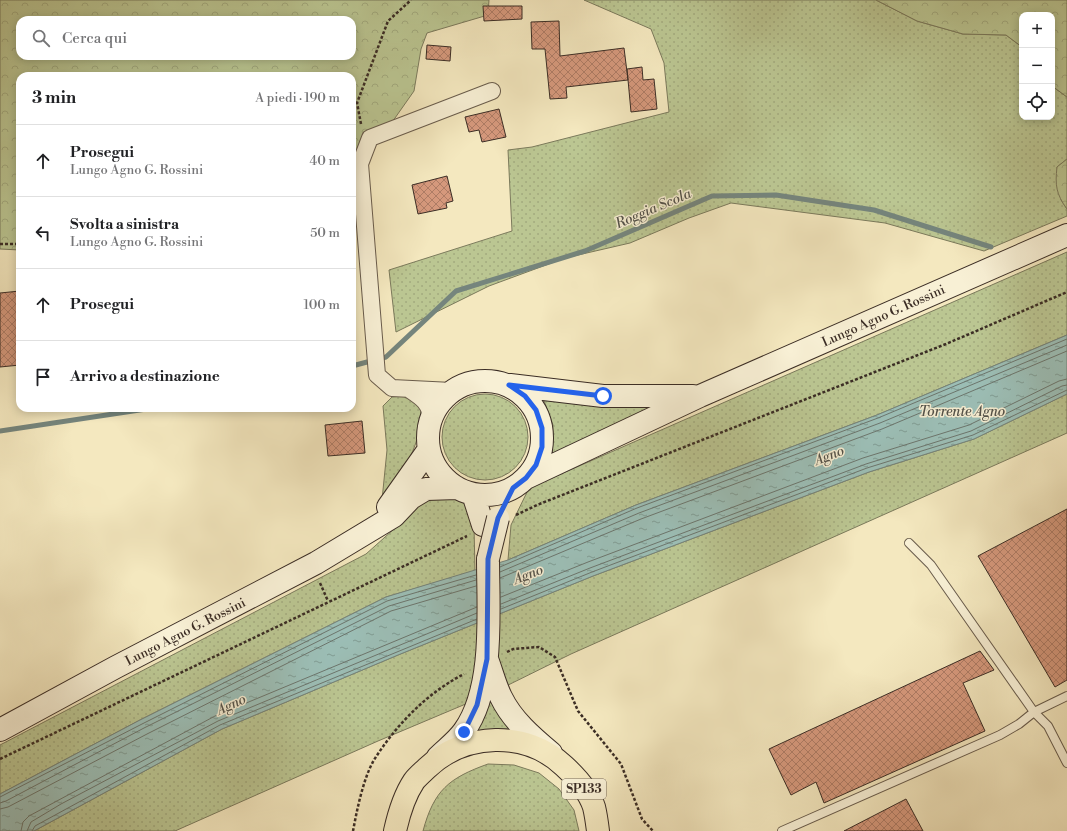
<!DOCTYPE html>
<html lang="it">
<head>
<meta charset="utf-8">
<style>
  :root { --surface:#fff; --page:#f2f2f2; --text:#202124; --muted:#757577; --line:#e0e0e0 }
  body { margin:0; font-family:"Libre Bodoni",serif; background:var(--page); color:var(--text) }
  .controls { position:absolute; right:12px; top:12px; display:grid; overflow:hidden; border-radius:8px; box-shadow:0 2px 10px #0003 }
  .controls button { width:36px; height:36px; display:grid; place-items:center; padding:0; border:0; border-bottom:1px solid var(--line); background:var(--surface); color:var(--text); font:20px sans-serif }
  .stop { position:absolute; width:12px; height:12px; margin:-9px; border:3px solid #2563eb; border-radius:50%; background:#fff }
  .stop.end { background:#2563eb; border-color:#fff; box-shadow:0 1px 4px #0008 }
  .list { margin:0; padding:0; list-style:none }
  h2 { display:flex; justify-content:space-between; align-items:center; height:52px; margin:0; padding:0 16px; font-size:17px }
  h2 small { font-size:13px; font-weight:400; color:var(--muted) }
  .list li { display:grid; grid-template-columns:26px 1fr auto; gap:12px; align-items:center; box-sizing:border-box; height:72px; padding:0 16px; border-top:1px solid var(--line) }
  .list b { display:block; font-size:15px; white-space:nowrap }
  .list p { margin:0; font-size:13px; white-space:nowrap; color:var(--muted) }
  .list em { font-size:13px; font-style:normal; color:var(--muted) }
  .icon { flex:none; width:22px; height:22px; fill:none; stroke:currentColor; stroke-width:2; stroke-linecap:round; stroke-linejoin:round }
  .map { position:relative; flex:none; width:1067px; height:831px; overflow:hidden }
  .search { position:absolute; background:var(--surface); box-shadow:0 2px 10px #0003; left:16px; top:16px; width:340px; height:44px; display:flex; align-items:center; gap:10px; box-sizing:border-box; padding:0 14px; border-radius:12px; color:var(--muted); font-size:15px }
  .panel { position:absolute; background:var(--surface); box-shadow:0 2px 10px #0003; left:16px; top:72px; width:340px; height:340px; border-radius:12px }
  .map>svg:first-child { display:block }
  .grass { fill:url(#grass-dots); stroke:#7b7a5c }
  .forest { fill:url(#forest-crowns); stroke:#7b7a5c; fill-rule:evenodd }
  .water { fill:url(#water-ripples); stroke:#75857d }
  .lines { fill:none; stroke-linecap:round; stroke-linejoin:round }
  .shore { stroke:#6c766e; stroke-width:1 }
  .stream { stroke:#75857d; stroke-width:5 }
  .building { fill:url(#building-cross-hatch); stroke:#3b2d25 }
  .service-casing { stroke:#695c4c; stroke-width:10 }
  .minor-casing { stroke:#695c4c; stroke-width:18 }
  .secondary-casing { stroke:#3b2d25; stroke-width:24 }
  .primary-casing { stroke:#3b2d25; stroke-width:24 }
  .path { stroke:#3b2d25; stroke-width:2.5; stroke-dasharray:3 2; stroke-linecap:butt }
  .service { stroke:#f8f0d5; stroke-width:8 }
  .minor { stroke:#f8f0d5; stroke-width:16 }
  .secondary { stroke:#f8f0d5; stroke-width:22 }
  .primary { stroke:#f4e8bf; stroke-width:22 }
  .secondary-bridge-casing { stroke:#3b2d25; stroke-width:24; stroke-linecap:butt }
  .secondary-bridge { stroke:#f8f0d5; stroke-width:22 }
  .route { stroke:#2563eb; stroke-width:5 }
  .labels { text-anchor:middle; stroke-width:3; stroke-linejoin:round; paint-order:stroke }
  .shield { fill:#f8f0d5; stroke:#74685a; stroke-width:1 }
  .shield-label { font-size:12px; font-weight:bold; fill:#3b2d25 }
  .street-label { font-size:13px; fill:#3b2d25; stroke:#f8f0d5 }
  .water-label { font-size:14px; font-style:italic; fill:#53524a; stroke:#f8f0d5 }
</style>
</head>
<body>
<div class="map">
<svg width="1067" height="831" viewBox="0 0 1067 831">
  <defs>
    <pattern id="grass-dots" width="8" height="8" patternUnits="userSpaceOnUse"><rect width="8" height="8" fill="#bbc692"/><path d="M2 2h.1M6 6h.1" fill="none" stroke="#a2aa7e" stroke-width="1.8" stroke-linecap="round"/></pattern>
    <pattern id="forest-crowns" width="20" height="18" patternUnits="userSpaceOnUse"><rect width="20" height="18" fill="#bbc692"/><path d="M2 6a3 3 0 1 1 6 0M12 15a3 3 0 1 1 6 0" fill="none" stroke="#a2aa7e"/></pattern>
    <pattern id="water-ripples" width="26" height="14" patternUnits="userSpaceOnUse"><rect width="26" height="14" fill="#9cbfb7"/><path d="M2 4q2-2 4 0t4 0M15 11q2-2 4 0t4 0" fill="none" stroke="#809c95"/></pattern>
    <pattern id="building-cross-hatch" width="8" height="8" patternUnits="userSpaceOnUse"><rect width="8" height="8" fill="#d5987c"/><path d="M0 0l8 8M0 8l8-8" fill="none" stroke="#ae7c65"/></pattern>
  </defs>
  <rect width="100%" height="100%" fill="#f4e8bf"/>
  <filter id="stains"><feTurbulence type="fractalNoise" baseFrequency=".005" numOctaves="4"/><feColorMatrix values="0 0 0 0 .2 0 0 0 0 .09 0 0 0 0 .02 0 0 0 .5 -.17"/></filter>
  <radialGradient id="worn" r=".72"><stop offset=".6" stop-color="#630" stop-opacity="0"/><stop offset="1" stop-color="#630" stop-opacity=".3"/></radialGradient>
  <path class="grass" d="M584,0h292l41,21 46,13 43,1 16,12v70h30v-31l15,11v62l-10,8 4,33 6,9v7l-83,35 -99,-28 -154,-20 -42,15 -59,25 -65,15 -76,28 -93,46 -7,-62 123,-39 -4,-81 24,-3 137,-35 -5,-49 -13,-34z
    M1067,252v83l-190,80 -241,90 -128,55 3,-35 18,-37z
    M1067,394v39l-496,221 -77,38 22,37h-20l-20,3 10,-23 1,-14 -109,46 -203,90h-141l188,-102 176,-74 195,-79 276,-104 105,-33z
    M442 437a43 43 0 1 1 86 0a43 43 0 1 1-86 0Z
    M402,396l11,4 8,7c1,39 -17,63 -39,93l5,-50 -4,-44 9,-9z
    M543,398l129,6 -120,53 1,-32z
    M444,495l22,9 8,22 1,45 -89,26 -246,123 -140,74v-49l366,-191 37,-33 17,-18z
    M488,764l26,1 25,8 20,16 15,21 5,21h-156c11,-41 26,-53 65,-67z"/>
  <path class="forest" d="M0,0h489l-1,15 -61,18 -6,16 -7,42 -57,81 -5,1v-97h-332v174l-20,-1zM20,20h332v36h-332z
    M876,0h191v97l-15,-11v-71h-30v32l-16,-12 -43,-1 -46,-13z
    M1067,159v50c-11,-15 -12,-24 -10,-42z"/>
  <path class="water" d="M1067,335v59l-93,45 -105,33 -276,104 -195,79 -176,74 -188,102h-34v-37l140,-74 246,-123 122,-37 128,-55 241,-90z"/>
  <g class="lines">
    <path class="shore" d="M500,567l137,-59 241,-90 189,-79
      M500,572l139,-59 241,-90 187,-78
      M500,578l141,-59 241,-90 185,-78
      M501,597l87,-35 275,-104 106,-33 90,-44 8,-2
      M501,604l89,-36 276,-104 105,-33 91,-45 5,-1
      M501,609l91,-37 275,-104 106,-33 94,-45
      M0,797l142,-73 245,-123 89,-26
      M0,803l6,-2 138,-73 245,-122 87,-26
      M0,809l8,-2 139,-73 244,-123 85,-25
      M21,831l2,-9 6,-6 186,-100 262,-109
      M27,831l4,-9 30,-18 157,-83 259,-108
      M32,831l3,-5 185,-101 257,-106"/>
    <path class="stream" d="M352,366l34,-9 70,-66 129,-40 127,-55 64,-1 98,15 117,37
      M0,431l153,-23"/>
  </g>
  <path class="building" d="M483,6h39v13l-38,2z
    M559,21l1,35 64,-8 4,32 -62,7 1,11 -17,1 -5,-50h-13l-1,-27z
    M427,45l24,2 -1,14 -24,-2z
    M642,67l1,13 11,-1 3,30 -26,3 -4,-43z
    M499,109l7,28 -24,5 -3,-12 -10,2 -4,-15z
    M447,176l6,25 -7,2 1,5 -29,6 -6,-29z
    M20,291v74l-20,2v-74z
    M362,421l3,32 -37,3 -3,-31z
    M1067,509v171l-12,7 -77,-131z
    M980,651l14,19 -31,13 22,48 -161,72 -8,-21 -25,13 -22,-46z
    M906,799l17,32h-79z"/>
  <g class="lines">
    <defs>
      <path id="service" d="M1067,696l-33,16 14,14 19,37
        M782,831l218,-96 19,-11 15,-12 -103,-147 -22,-22"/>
      <path id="minor" d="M410,390c12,8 20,13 21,29
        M452,391l-60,-3 -15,-13 -17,-211 10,-26 122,-47"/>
      <path id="secondary" d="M428 438a57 57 0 1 1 114 0a57 57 0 1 1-114 0Z
        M510,385l93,11h90
        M526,478l174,-82 367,-161
        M473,494l10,31
        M388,507l41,-58
        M487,659c5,13 8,26 14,38 11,23 31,40 50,56
        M0,730l116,-63 200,-104 78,-47 17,-18 15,-9 31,-1
        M438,757c8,-8 19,-16 26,-26 31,-43 24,-121 24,-172"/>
      <path id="primary" d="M395,831c4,-18 9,-35 19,-50 4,-5 9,-9 13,-13 38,-36 99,-38 137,-2 12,11 25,25 30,41 2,8 3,16 4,24"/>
    </defs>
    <use href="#service" class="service-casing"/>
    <use href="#minor" class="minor-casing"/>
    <use href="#secondary" class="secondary-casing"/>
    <use href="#primary" class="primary-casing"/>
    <path class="path" d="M361,124l-4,-21 31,-82 23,-21
      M0,244h20
      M516,515l21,-10 409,-161 121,-52
      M320,583l8,18
      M507,652l6,-3 26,-2 16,10 23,54 43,53 21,55 11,12
      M0,759l467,-223
      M353,831c4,-21 10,-52 21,-71 22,-35 53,-67 90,-86"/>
    <use href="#service" class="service"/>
    <use href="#minor" class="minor"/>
    <use href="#secondary" class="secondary"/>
    <use href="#primary" class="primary"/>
    <defs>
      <path id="secondary-bridge" d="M488,559l10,-41"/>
    </defs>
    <use href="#secondary-bridge" class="secondary-bridge-casing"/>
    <use href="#secondary-bridge" class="secondary-bridge"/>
  </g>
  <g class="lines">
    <path class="route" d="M464,732l13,-27 10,-46 1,-100 10,-41 15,-30 13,-10 10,-13 6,-18v-19l-6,-18 -11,-14 -16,-11 94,11"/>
  </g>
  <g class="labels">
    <rect class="shield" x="562" y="779" width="44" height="20" rx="3"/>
    <g class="shield-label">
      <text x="584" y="793">SP133</text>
    </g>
    <g class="street-label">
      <text transform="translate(883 315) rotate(-24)" y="5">Lungo Agno G. Rossini</text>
      <text transform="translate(185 631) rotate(-27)" y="5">Lungo Agno G. Rossini</text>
    </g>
    <g class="water-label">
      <text transform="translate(653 208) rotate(-23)" y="5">Roggia Scola</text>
      <text x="962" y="416">Torrente Agno</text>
      <text transform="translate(829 455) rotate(-22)" y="5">Agno</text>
      <text transform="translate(528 574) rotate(-22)" y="5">Agno</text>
      <text transform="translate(231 704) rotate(-25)" y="5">Agno</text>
    </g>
  </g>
  <rect width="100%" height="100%" filter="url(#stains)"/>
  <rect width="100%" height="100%" fill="url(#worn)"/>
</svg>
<div class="controls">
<button>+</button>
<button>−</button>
<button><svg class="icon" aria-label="locate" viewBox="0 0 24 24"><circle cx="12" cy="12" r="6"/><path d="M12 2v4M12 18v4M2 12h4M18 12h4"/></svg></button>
</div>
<div class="stop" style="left:603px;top:396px"></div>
<div class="stop end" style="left:464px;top:732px"></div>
<div class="search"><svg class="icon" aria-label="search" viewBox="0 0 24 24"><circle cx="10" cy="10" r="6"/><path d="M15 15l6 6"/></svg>Cerca qui</div>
<section class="panel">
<h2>3 min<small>A piedi · 190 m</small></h2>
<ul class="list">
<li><svg class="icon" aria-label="ahead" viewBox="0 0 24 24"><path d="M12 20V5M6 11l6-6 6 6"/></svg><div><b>Prosegui</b><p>Lungo Agno G. Rossini</p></div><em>40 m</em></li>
<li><svg class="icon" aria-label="left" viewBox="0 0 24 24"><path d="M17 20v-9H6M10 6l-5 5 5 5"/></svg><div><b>Svolta a sinistra</b><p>Lungo Agno G. Rossini</p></div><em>50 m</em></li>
<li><svg class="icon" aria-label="ahead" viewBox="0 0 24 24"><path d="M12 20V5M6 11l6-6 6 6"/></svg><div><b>Prosegui</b></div><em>100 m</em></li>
<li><svg class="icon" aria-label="arrive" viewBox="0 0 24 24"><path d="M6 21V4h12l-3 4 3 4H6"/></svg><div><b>Arrivo a destinazione</b></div></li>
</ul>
</section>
</div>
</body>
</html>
